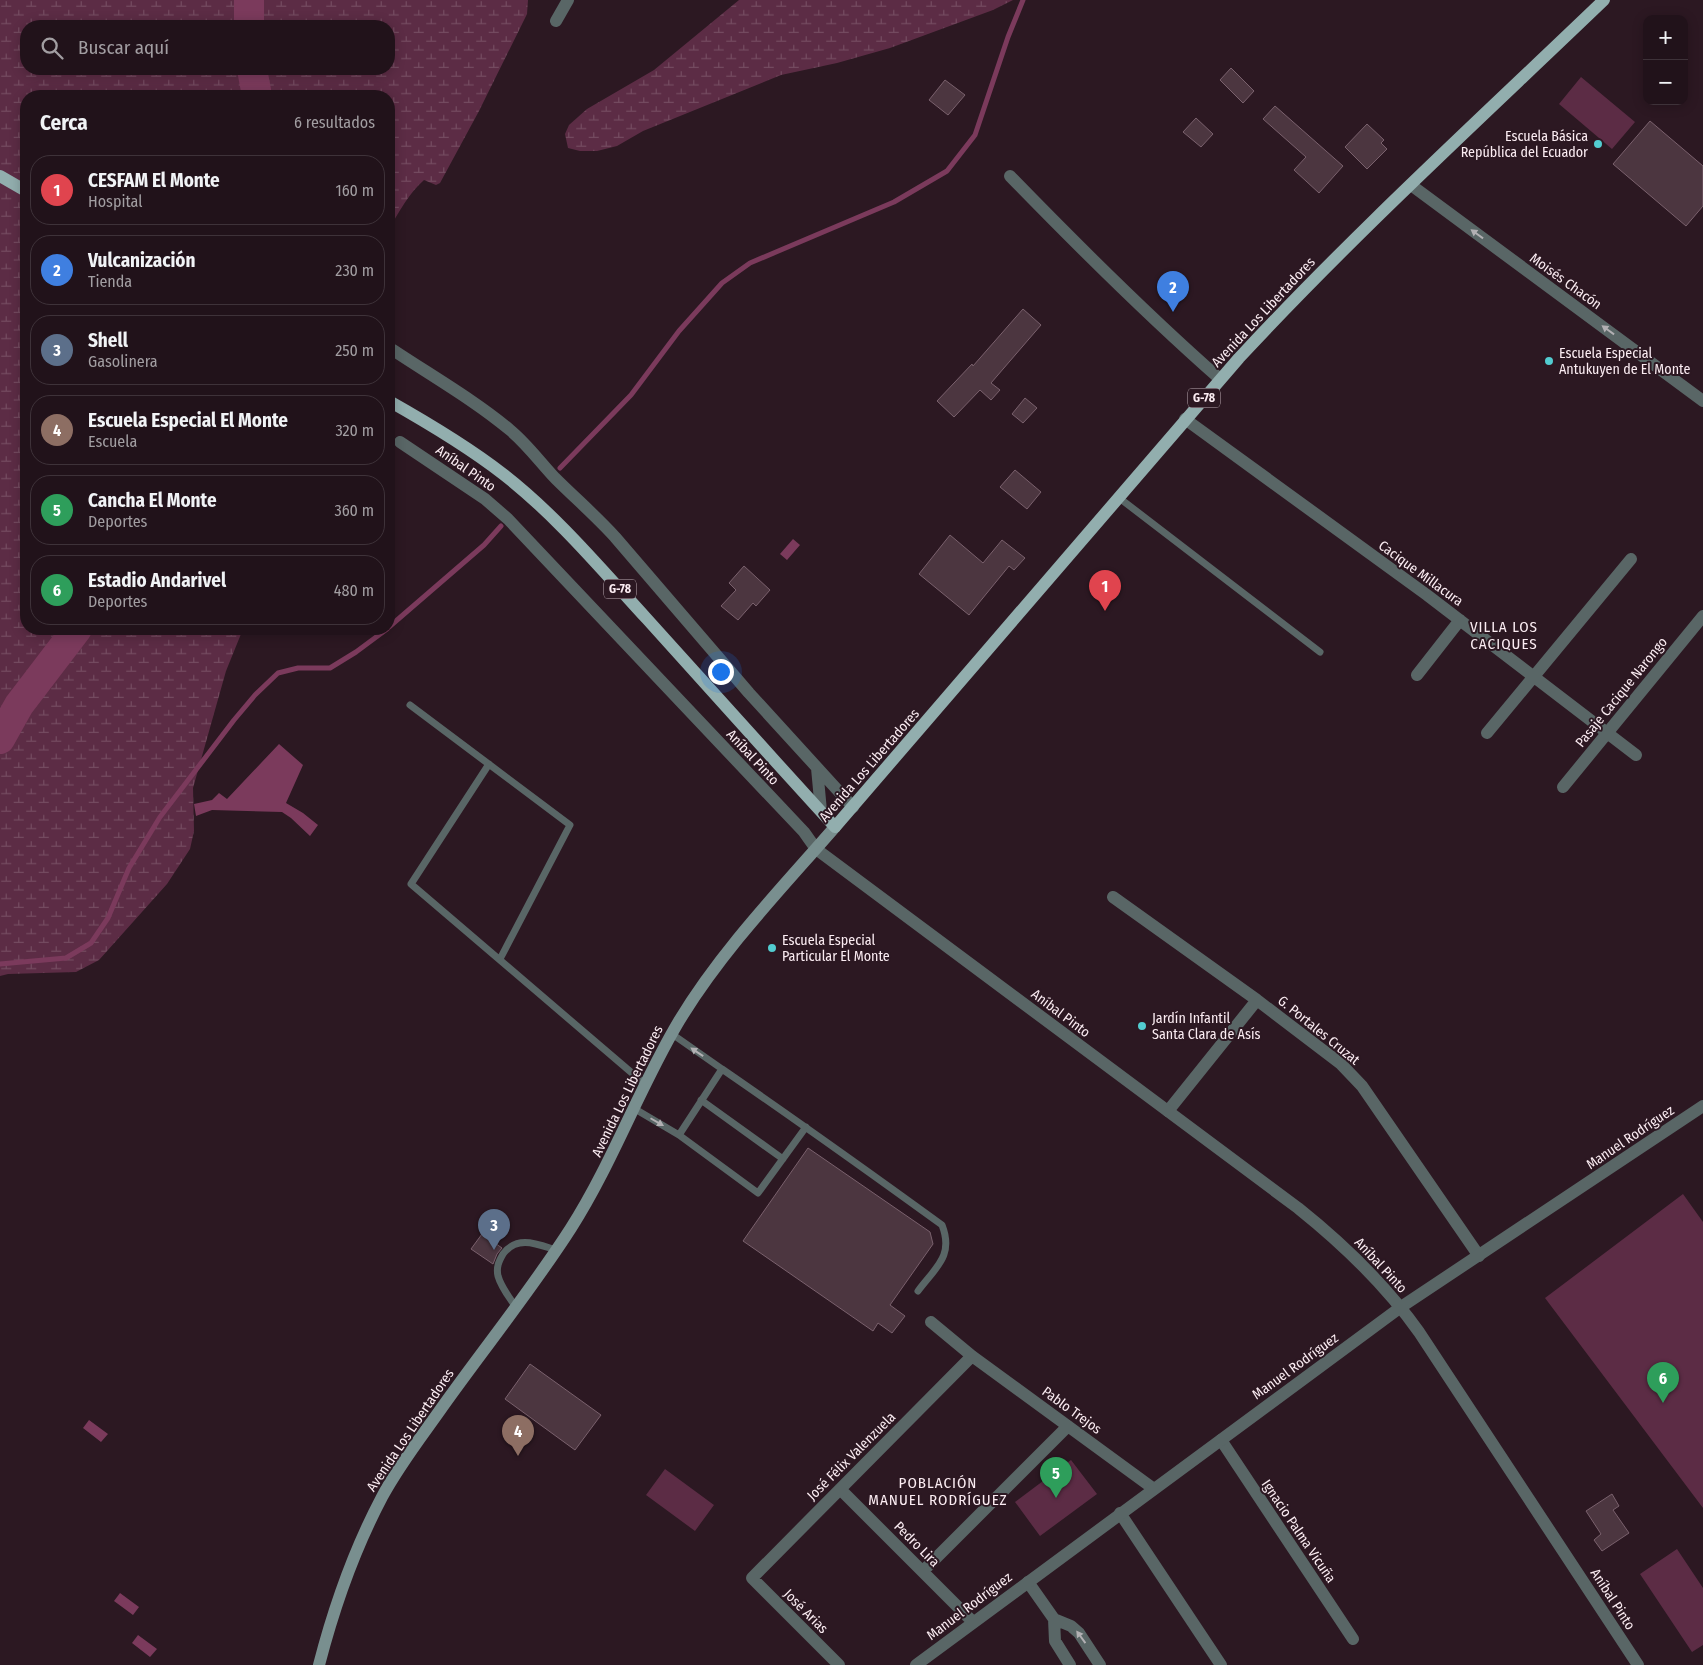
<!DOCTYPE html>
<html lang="es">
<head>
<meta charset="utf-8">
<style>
  :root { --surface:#21121a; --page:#291b23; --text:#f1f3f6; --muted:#a29ea2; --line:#3e3239; --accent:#2563eb }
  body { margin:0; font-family:"Fira Sans Condensed",sans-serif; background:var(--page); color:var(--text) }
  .controls { position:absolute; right:15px; top:15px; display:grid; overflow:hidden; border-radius:10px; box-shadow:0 2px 12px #0003 }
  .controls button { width:45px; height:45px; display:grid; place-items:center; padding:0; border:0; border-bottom:1px solid var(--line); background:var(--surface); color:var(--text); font:25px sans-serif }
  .you { position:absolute; left:720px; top:671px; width:18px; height:18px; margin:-12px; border:4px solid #fff; border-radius:50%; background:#1a73e8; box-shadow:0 0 0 8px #1a73e833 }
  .badge { display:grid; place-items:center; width:32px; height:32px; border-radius:50%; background:var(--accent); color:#fff; font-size:16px; font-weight:700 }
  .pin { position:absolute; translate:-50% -41px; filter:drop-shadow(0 1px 2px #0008) }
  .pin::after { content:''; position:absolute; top:26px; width:18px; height:15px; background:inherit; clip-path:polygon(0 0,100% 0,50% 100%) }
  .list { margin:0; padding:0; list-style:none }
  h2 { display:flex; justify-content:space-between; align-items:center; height:65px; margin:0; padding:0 20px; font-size:21px }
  h2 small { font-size:16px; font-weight:400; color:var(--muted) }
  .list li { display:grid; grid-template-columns:32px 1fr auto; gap:15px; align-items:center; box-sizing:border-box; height:70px; margin:0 10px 10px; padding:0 10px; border:1px solid var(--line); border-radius:20px }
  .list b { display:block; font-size:19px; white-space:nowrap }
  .list p { margin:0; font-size:16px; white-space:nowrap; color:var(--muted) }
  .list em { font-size:16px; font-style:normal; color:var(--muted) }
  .icon { flex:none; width:28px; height:28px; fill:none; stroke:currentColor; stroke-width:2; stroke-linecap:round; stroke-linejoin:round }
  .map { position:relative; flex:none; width:1703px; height:1665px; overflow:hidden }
  .search { position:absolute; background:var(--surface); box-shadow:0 2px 12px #0003; left:20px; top:20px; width:375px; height:55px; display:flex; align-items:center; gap:12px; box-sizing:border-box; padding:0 18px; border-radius:20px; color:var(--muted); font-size:19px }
  .panel { position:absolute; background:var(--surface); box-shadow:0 2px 12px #0003; left:20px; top:90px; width:375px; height:545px; border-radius:20px }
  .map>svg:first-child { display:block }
  .wetland { fill:url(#wetland-marsh); fill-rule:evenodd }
  .garden { fill:#5c2c45 }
  .water { fill:#7b3a5c }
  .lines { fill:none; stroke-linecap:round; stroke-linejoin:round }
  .stream { stroke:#7b3a5c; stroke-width:5 }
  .river { stroke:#7b3a5c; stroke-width:30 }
  .building { fill:#4c3640; stroke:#7a616d }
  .service { stroke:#596666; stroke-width:7 }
  .minor { stroke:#596666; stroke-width:12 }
  .tertiary { stroke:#596666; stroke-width:12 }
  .secondary { stroke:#798f8f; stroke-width:12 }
  .primary { stroke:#92aeae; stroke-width:12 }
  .oneway { fill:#b2b0b3 }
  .poi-dot { fill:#52ccd0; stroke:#2c1822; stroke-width:2 }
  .labels { text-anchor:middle; stroke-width:4; stroke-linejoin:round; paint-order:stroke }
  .shield { fill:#2c1822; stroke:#bdacb4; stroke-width:1 }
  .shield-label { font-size:12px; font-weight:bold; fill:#fbecf2 }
  .poi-label { font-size:14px; fill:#fbecf2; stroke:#2c1822; text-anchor:start }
  .street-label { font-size:14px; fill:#fbecf2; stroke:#2c1822 }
  .neighbourhood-label { font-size:15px; letter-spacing:1px; fill:#fbecf2; stroke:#2c1822 }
</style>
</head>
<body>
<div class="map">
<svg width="1703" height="1665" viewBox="0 0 1703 1665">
  <defs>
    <pattern id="wetland-marsh" width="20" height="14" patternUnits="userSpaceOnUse" patternTransform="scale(1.25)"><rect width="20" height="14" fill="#5c2c45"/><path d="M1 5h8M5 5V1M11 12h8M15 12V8" fill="none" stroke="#744b60"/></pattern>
  </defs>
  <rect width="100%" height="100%" fill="#2c1822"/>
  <path class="wetland" d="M0,0h528l-1,14 -48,97 -39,72 -4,2 -12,-5c-15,13 -25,32 -35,49v-133h-363v533h217l-17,42 -33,117 1,43 -4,18 -23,35 -68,76 -23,12 -68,2 -8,2zM26,26h363v43h-363z
    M739,0h274l-20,10 -103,38 -53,15 -56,12 -138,56 -26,15 -20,5h-17l-12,-3 -3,-14 4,-9 18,-16 67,-39z"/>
  <path class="garden" d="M1581,77l54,45 -23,27 -53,-45z
    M1683,1194l20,28v286l-158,-210z
    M1071,1460l26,34 -57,42 -25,-34z
    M665,1469l49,36 -19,26 -49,-36z
    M1677,1549l26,39v57l-11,7 -52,-78z"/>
  <path class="water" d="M793,539l7,6 -13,15 -7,-6z
    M279,744l24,21 -17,38 17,10 15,12 -8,11 -19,-18 -9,-6 -70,-2 -16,6 -2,-12 18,-4 7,-7 8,6z
    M89,1420l19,14 -7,8 -18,-14z
    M120,1593l19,14 -6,8 -19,-14z
    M138,1635l19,14 -7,8 -18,-14z"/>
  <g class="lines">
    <path class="stream" d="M560,468l71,-73 48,-64 43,-48 28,-20 144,-61 53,-31 28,-36 33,-98 15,-37
      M389,627l95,-82 17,-19
      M0,964l66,-6 25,-15 17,-25 21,-50 31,-51 74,-97 21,-25 23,-22 20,-5h32l26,-16 31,-23"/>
    <path class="river" d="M249,26v-26
      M252,69l5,27
      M0,739l19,-34 58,-76"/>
  </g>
  <path class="building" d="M1231,68l23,23 -11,12 -23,-23z
    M945,80l20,15 -17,20 -19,-15z
    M1275,106l68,60 -24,27 -25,-23 12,-13 -43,-38z
    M1196,118l17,16 -12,13 -18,-15z
    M1650,121l53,45v40l-17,20 -73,-62z
    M1367,124l17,16 -3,3 6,6 -20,20 -22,-22z
    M1023,309l18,16 -50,58 9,7 -9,10 -11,-10 -26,27 -17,-16 35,-37 1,2z
    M1025,398l12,10 -14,15 -11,-9z
    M1015,470l26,22 -14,17 -27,-22z
    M950,535l33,28 19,-23 23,18 -11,12 -5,-4 -40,49 -50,-41z
    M744,566l26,24 -14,16 -3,-3 -15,17 -17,-14 15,-16 -7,-7z
    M808,1148l122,84 3,12 -43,61 15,11 -13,17 -14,-10 -5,8 -130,-90z
    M482,1234l20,14 -5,6 -4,10 -22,-15z
    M530,1364l71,51 -26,35 -70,-51z
    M1612,1494l7,12 -6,4 16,23 -27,18 -8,-11 7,-6 -15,-23z"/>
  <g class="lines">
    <path class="service" d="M1118,497l202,155
      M410,705l160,120 -70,134
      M489,764l-78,120 235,201
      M672,1034l50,35
      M701,1100l82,59
      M635,1109l44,26
      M806,1127l-48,66 -79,-58 43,-66c74,51 147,103 220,156 12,31 -6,42 -24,66
      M515,1306c-6,-9 -14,-19 -17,-30 -2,-9 1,-15 5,-22 14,-19 34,-10 53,-4"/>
    <path class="minor" d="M556,21l12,-21
      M1010,176c68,70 137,139 210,203
      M1411,185l292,216
      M393,350c39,26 81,50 117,80 17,14 30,32 45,48 20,20 41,38 60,59l134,156 104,114
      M1185,419l242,176 209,160
      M400,442l85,57 23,20 296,313 12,17
      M1417,675l43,-55
      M1487,733l144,-174
      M817,768l4,43
      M1563,787l140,-171
      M1113,897l144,103 84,64 21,22 117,170
      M1168,1111l89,-111
      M931,1322l41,34 182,133
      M1221,1440l132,199
      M840,1489l133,133
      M1120,1513l101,152
      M923,1571l145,-145
      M1028,1582l26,37 17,7 8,7 21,32
      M1054,1619l1,22 15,24
      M839,1665l-87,-87 220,-222"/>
    <path class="tertiary" d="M816,849l482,359c45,36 87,76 121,124l219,333
      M916,1665l485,-358 302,-201"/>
    <path class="secondary" d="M319,1665c15,-58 35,-115 63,-168 17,-32 40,-61 61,-91 42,-59 89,-117 128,-178 42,-66 68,-140 108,-207 43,-71 102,-132 156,-194"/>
    <path class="primary" d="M0,176l26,15
      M389,401c39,22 78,45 114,73 54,42 98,95 144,145 63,70 125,139 188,208l404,-469c116,-125 242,-240 365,-358"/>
  </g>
  <defs><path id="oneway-solid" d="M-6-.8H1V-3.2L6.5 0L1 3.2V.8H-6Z" transform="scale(1.25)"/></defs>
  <g class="oneway">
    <use href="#oneway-solid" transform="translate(1477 234) rotate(-144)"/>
    <use href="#oneway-solid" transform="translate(1608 330) rotate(-144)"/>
    <use href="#oneway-solid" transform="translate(697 1052) rotate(-146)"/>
    <use href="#oneway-solid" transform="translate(657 1122) rotate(30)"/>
    <use href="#oneway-solid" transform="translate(1081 1637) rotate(-126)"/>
  </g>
  <g class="poi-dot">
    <circle cx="1598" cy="144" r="5"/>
    <circle cx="1549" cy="361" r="5"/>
    <circle cx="772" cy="948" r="5"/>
    <circle cx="1142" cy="1026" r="5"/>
  </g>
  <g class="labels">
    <g class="shield">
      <rect x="1188" y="388.5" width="32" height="19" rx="4"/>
      <rect x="604" y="579.5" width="32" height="19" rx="4"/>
    </g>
    <g class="shield-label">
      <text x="1204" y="402">G-78</text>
      <text x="620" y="593">G-78</text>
    </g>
    <g class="poi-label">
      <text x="1588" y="141" text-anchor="end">Escuela Básica<tspan x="1588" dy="16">República del Ecuador</tspan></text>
      <text x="1559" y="358">Escuela Especial<tspan x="1559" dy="16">Antukuyen de El Monte</tspan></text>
      <text x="782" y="945">Escuela Especial<tspan x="782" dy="16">Particular El Monte</tspan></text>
      <text x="1152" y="1023">Jardín Infantil<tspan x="1152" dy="16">Santa Clara de Asís</tspan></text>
    </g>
    <g class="street-label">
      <text transform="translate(1566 281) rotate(36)" y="5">Moisés Chacón</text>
      <text transform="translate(1263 312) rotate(-47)" y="5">Avenida Los Libertadores</text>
      <text transform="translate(466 468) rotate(35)" y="5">Aníbal Pinto</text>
      <text transform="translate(1421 573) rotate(36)" y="5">Cacique Millacura</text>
      <text transform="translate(1621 692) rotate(-51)" y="5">Pasaje Cacique Narongo</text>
      <text transform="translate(753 757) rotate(47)" y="5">Aníbal Pinto</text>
      <text transform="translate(869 765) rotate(-49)" y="5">Avenida Los Libertadores</text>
      <text transform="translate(1061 1013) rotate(37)" y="5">Aníbal Pinto</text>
      <text transform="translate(1319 1030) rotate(39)" y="5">G. Portales Cruzat</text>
      <text transform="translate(627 1091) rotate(-64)" y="5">Avenida Los Libertadores</text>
      <text transform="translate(1630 1137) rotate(-34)" y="5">Manuel Rodríguez</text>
      <text transform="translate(1381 1265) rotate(47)" y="5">Aníbal Pinto</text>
      <text transform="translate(1295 1366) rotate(-36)" y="5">Manuel Rodríguez</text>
      <text transform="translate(1072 1410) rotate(36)" y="5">Pablo Trejos</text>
      <text transform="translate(410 1430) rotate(-56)" y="5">Avenida Los Libertadores</text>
      <text transform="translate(851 1456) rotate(-45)" y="5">José Félix Valenzuela</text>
      <text transform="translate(1299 1531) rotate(56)" y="5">Ignacio Palma Vicuña</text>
      <text transform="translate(917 1544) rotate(45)" y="5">Pedro Lira</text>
      <text transform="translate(1613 1599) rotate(57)" y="5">Aníbal Pinto</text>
      <text transform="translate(969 1606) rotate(-37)" y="5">Manuel Rodríguez</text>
      <text transform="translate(806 1611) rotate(45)" y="5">José Arias</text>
    </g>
    <g class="neighbourhood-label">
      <text x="1504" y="632">VILLA LOS<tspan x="1504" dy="17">CACIQUES</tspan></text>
      <text x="938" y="1488">POBLACIÓN<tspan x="938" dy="17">MANUEL RODRÍGUEZ</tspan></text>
    </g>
  </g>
</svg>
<div class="controls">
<button>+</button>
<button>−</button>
</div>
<div class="you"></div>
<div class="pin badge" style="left:1105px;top:611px;background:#e0444e">1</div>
<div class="pin badge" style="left:1173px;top:312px;background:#3f7fe0">2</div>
<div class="pin badge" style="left:494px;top:1250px;background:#5c6f8a">3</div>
<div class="pin badge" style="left:518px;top:1456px;background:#8d6e63">4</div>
<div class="pin badge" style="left:1056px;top:1498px;background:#2e9e5b">5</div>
<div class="pin badge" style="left:1663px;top:1403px;background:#2e9e5b">6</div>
<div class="search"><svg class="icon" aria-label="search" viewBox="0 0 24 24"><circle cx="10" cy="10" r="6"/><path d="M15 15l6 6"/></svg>Buscar aquí</div>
<section class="panel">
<h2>Cerca<small>6 resultados</small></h2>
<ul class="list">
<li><span class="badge" style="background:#e0444e">1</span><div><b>CESFAM El Monte</b><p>Hospital</p></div><em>160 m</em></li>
<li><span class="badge" style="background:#3f7fe0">2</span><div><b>Vulcanización</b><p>Tienda</p></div><em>230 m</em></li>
<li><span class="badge" style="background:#5c6f8a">3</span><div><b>Shell</b><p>Gasolinera</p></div><em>250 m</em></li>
<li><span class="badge" style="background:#8d6e63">4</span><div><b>Escuela Especial El Monte</b><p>Escuela</p></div><em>320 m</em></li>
<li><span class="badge" style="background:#2e9e5b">5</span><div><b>Cancha El Monte</b><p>Deportes</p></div><em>360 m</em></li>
<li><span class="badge" style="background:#2e9e5b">6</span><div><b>Estadio Andarivel</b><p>Deportes</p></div><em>480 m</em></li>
</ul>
</section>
</div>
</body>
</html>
